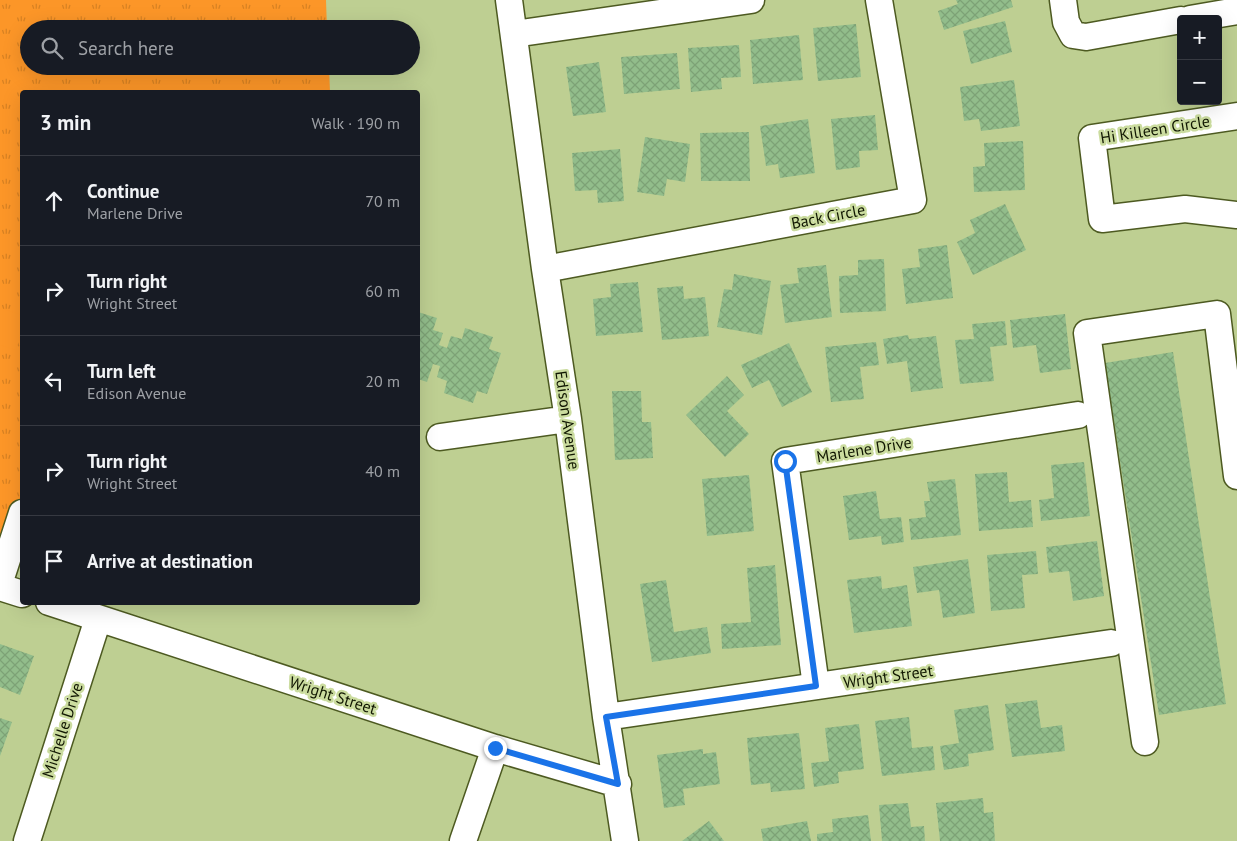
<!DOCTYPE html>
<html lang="en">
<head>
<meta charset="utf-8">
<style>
  :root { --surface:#171b24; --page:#242831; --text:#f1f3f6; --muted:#9ea1a6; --line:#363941 }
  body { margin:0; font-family:"PT Sans",sans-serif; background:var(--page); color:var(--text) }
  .controls { position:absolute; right:15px; top:15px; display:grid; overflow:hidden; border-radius:5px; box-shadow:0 5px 20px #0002 }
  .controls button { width:45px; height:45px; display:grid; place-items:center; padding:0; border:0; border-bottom:1px solid var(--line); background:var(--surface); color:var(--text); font:25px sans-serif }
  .stop { position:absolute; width:15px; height:15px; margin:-11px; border:4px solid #1a73e8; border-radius:50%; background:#fff }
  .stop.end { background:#1a73e8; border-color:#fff; box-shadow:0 1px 5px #0008 }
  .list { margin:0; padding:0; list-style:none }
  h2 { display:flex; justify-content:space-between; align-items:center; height:65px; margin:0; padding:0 20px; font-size:21px }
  h2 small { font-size:16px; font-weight:400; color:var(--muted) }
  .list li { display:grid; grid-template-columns:32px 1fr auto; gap:15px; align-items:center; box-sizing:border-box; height:90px; padding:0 20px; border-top:1px solid var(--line) }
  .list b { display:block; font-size:19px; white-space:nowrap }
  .list p { margin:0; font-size:16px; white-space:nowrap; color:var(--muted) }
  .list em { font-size:16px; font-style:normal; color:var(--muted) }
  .icon { flex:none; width:28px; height:28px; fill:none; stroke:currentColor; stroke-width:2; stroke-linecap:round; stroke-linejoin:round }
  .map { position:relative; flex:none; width:1237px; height:841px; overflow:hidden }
  .search { position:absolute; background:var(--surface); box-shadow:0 5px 20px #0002; left:20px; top:20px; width:400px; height:55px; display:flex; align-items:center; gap:12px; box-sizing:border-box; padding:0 18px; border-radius:28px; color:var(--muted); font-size:19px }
  .panel { position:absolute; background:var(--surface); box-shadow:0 5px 20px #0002; left:20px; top:90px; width:400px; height:515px; border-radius:5px }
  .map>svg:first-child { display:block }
  .grass { fill:url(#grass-tufts) }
  .garden { fill:#fc9628 }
  .building { fill:url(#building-cross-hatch) }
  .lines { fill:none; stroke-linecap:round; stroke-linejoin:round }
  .minor-casing { stroke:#4d5a21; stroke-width:29 }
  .minor { stroke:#fff; stroke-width:26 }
  .route { stroke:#1a73e8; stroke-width:6 }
  .labels { text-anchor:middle; stroke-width:5; stroke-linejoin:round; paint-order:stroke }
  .street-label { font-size:16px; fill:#101601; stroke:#cbdc9f }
</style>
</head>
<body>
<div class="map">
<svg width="1237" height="841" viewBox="0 0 1237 841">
  <defs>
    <pattern id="grass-tufts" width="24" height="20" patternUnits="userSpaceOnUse" patternTransform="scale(1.25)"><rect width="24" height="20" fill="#fc9628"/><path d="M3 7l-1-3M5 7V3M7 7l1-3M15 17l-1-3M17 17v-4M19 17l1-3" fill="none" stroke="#d78122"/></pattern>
    <pattern id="building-cross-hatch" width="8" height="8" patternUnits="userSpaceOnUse" patternTransform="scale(1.25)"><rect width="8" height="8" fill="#92bd8b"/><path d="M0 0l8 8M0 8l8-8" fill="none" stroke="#7da276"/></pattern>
  </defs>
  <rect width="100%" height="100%" fill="#becf92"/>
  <path class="grass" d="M0,0h326l1,29h-298v37h300l1,26h-308v408l-17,60 -5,-1z"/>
  <path class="garden" d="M0,308l22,7v16l-6,19 -16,-5z"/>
  <path class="building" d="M956,0h55l2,7 -69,23 -6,-19 20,-7z
    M1005,21l7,31 -41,12 -8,-33z
    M856,24l5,53 -43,4 -5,-53z
    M799,35l4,45 -50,4 -3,-44z
    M739,45l2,32 -20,1 1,11 -31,3 -3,-44z
    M677,53l3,36 -56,5 -3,-37z
    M599,62l7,50 -33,4 -7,-49z
    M1014,80l6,46 -39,5 -2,-12 -15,2 -4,-34z
    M875,115l3,35 -19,1 1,16 -24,3 -5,-51z
    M808,119l7,54 -35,5 -2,-14 -12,2 -6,-40z
    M749,132l1,49h-49l-1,-48z
    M645,137l45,7 -5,38 -18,-3 -3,17 -27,-4z
    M1023,141l2,49 -51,2 -1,-25 12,-1 -1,-23z
    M620,149l4,52 -26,2 -1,-13 -22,1 -3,-38z
    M1005,204l21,46 -53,25 -16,-33 18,-9 -5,-13z
    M947,245l6,53 -47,6 -4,-35 18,-2 -2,-18z
    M884,259l2,52 -46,2 -1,-37 19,-1v-15z
    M826,265l6,52 -47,6 -5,-38 19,-2 -2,-15z
    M734,274l37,7 -9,54 -45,-8 7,-38 8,1z
    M638,282l5,50 -47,4 -3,-37 18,-2 -1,-13z
    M683,286l1,13 21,-2 4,39 -47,4 -5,-52z
    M418,312l19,6 -4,12 10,3 -4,12 8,3 4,-12 11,3 3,-11 28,9 -4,12 12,4 -14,41 -10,-3 -4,12 -29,-10 3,-12 -10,-4 3,-11 -7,-2 -6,18 -9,-3z
    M1065,314l6,55 -31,4 -4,-28 -23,3 -3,-28z
    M1005,321l2,24 -17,2 4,34 -34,3 -5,-44 19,-1 -2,-15z
    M908,335l1,4 27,-3 7,52 -32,4 -4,-31 -20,3 -4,-25z
    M876,342l3,23 -19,2 4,32 -33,3 -6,-55z
    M789,343l23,49 -30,15 -13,-27 -17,8 -11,-23z
    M1173,352l53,352 -67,11 -54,-352z
    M727,376l17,19 -17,16 22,23 -24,23 -39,-42z
    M612,391h29l1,31h9l2,36 -38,2z
    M1084,462l6,54 -49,5 -2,-21 15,-2 -3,-33z
    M1007,472l2,30 22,-2 2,27 -54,4 -4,-57z
    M749,475l5,56 -47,5 -5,-57z
    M955,479l6,56 -50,5 -2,-21 17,-2 -2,-16h6l-3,-19z
    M876,491l4,28 21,-2 3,25 -22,3 -1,-9 -32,4 -6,-44z
    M1097,541l7,55 -31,5 -4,-30 -20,2 -3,-26z
    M1036,551l2,23 -16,1 3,33 -34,3 -4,-56z
    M968,559l7,54 -32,5 -4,-28 -22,3 -4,-26z
    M775,565l6,80 -59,4 -1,-25 30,-2 -4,-54z
    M881,576l1,13 25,-4 5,41 -58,7 -7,-53z
    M666,580l8,52 33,-5 4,26 -59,9 -12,-78z
    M0,644l34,12 -14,39 -20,-8z
    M1037,700l4,28 21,-3 3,26 -53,6 -7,-53z
    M988,705l6,45 -26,4 1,12 -25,4 -4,-24 19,-3 -5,-33z
    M909,717l3,31 21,-2 2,24 -53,6 -7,-55z
    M0,718l12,4 -12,34z
    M859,724l5,45 -26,3 1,11 -25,4 -3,-24 18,-2 -4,-33z
    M799,733l6,56 -34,3 -1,-9 -19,2 -4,-47z
    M703,749v5l13,-2 4,32 -37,5 2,16 -21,3 -7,-53z
    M983,798l1,15 9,-1 2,29h-55l-4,-38z
    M908,803l3,24 13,-1 1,15h-43l-3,-36z
    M868,815l3,26h-54v-7l16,-2 -1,-13z
    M709,821l15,20h-42z
    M807,821l4,20h-48l-2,-12z"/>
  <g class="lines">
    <defs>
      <path id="minor" d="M509,0l36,269 23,150 38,298 19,124
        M1063,0l3,22 7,13 13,2 95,-17
        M1190,19l47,-8
        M514,34l237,-34
        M1237,116l-145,22 10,81 83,-10 52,6
        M545,269l368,-69 -34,-200
        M440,437l128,-18
        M0,581l22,-68
        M0,587l22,7
        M49,602l446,146 123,36
        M816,686l-31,-225 293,-46
        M606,717l505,-74
        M1145,742l-58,-409 130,-19 20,162
        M27,841l71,-222
        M463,841l32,-93"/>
    </defs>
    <use href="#minor" class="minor-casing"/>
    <use href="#minor" class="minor"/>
  </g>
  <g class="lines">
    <path class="route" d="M495,748l123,36 -12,-67 210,-31 -31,-225"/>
  </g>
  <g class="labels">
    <g class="street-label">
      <text transform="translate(1155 129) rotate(-9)" y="6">Hi Killeen Circle</text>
      <text transform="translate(828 216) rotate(-11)" y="6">Back Circle</text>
      <text transform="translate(568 420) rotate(82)" y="6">Edison Avenue</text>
      <text transform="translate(864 449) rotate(-9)" y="6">Marlene Drive</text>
      <text transform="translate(888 676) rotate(-8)" y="6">Wright Street</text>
      <text transform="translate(333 695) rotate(18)" y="6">Wright Street</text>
      <text transform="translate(62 730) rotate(-72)" y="6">Michelle Drive</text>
    </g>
  </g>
</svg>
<div class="controls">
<button>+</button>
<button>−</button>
</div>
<div class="stop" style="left:785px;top:461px"></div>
<div class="stop end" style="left:495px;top:748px"></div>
<div class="search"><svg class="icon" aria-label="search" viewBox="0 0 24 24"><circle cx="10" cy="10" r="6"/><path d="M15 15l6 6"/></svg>Search here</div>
<section class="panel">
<h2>3 min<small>Walk · 190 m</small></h2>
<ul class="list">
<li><svg class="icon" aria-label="ahead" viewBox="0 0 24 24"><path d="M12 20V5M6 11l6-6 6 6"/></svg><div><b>Continue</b><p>Marlene Drive</p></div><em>70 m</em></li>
<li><svg class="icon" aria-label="right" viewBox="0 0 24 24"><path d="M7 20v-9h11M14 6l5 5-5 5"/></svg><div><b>Turn right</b><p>Wright Street</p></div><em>60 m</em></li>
<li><svg class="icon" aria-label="left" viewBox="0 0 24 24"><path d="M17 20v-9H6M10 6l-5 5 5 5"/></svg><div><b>Turn left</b><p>Edison Avenue</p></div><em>20 m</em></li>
<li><svg class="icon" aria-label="right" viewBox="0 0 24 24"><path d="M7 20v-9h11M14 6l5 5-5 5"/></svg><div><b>Turn right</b><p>Wright Street</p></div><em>40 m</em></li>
<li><svg class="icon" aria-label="arrive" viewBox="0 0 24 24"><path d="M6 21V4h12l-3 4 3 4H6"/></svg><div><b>Arrive at destination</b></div></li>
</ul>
</section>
</div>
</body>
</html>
